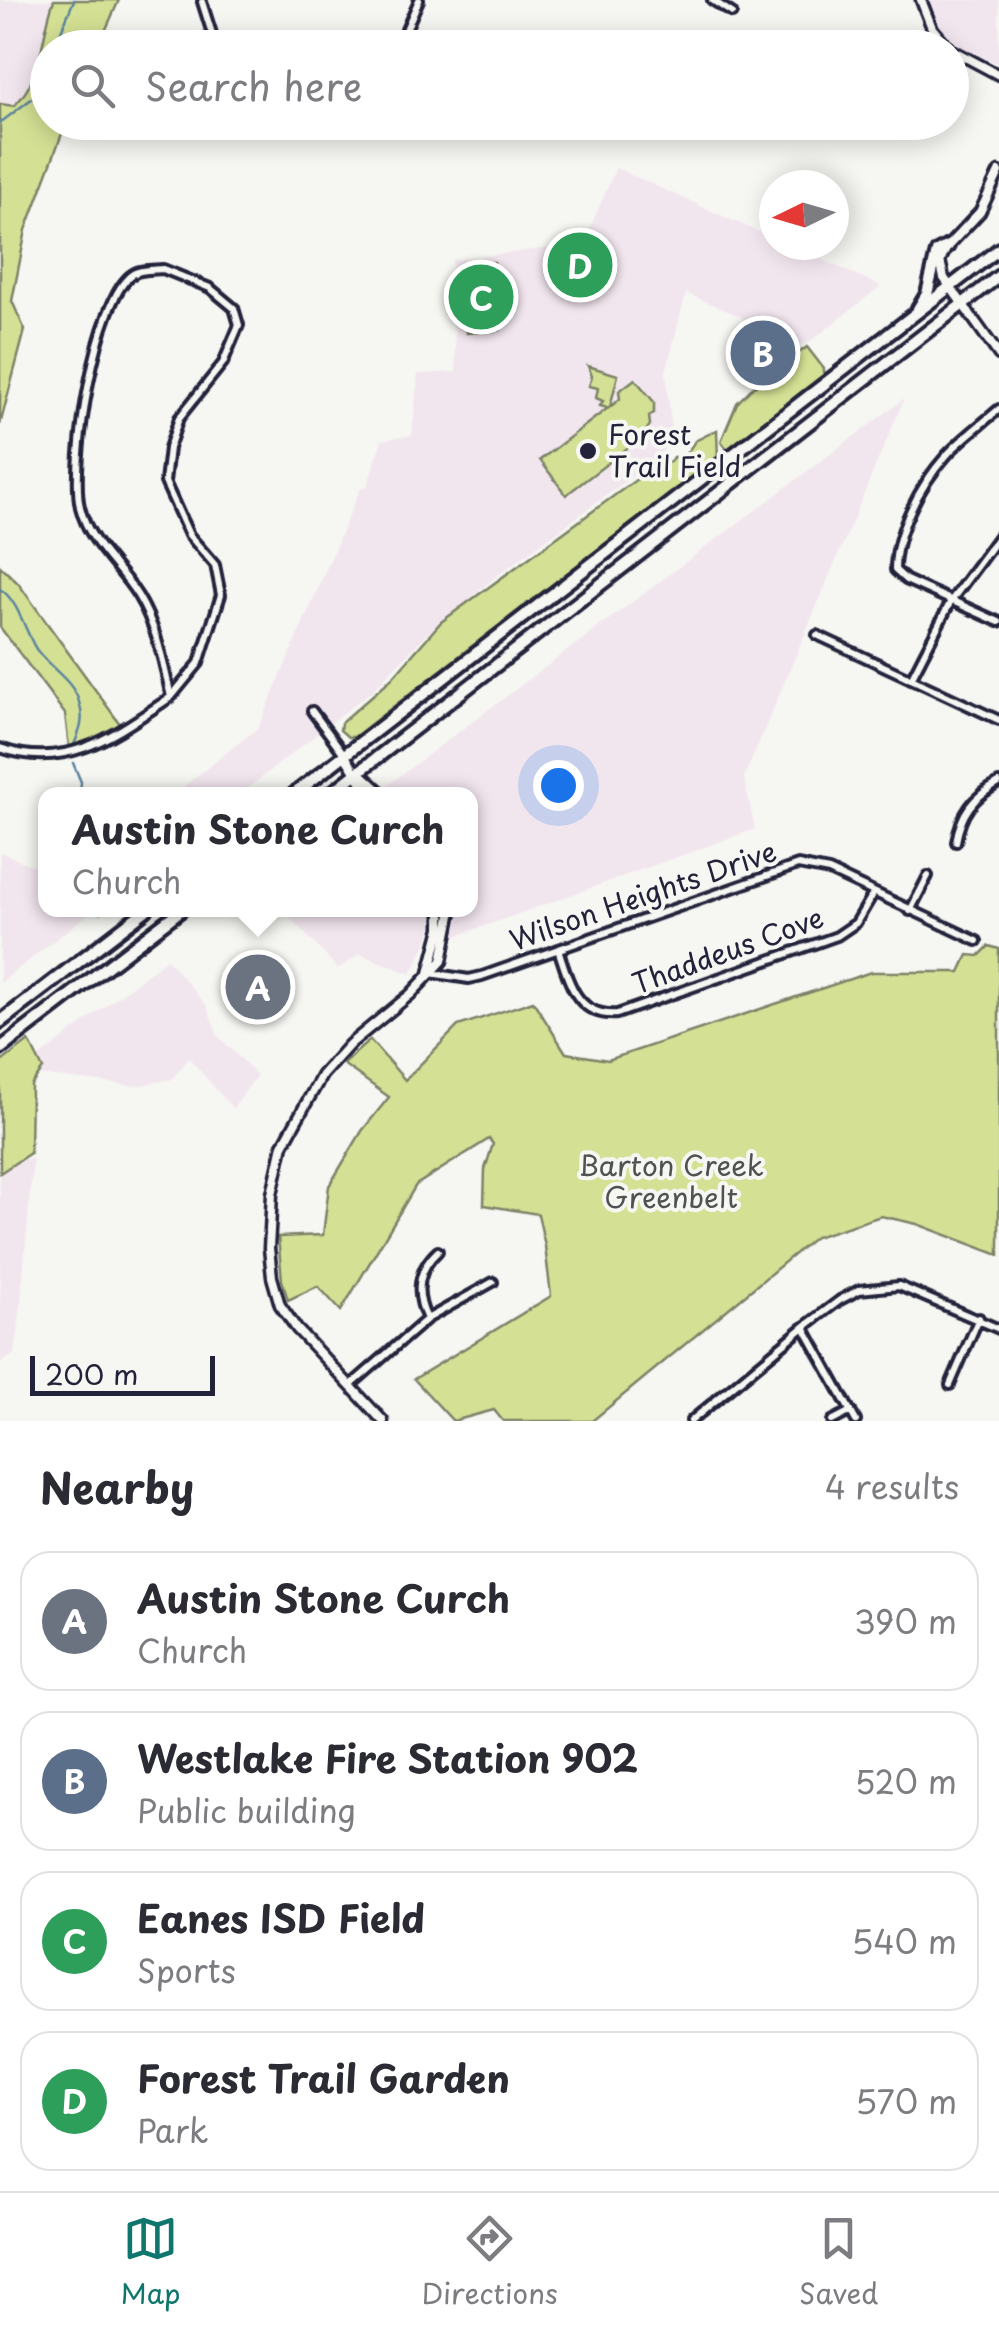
<!DOCTYPE html>
<html lang="en">
<head>
<meta charset="utf-8">
<style>
  :root { --surface:#fff; --page:#f7f7f7; --text:#2b2b33; --muted:#7c7c81; --line:#e1e1e2; --accent:#0f766e }
  body { margin:0; font-family:"Playpen Sans",sans-serif; background:var(--page); color:var(--text) }
  .compass { position:absolute; left:759px; top:170px; width:90px; height:90px; border-radius:50%; background:var(--surface); box-shadow:0 5px 25px #0003; rotate:265deg }
  .scale { position:absolute; left:30px; bottom:25px; width:185px; box-sizing:border-box; padding-left:10px; border:5px solid #22223b; border-top:0; font-size:28px; line-height:35px; white-space:nowrap; color:#22223b; -webkit-text-stroke:8px #f6f6f2; paint-order:stroke }
  .you { position:absolute; left:558px; top:785px; width:35px; height:35px; margin:-25px; border:8px solid #fff; border-radius:50%; background:#1a73e8; box-shadow:0 0 0 15px #1a73e833 }
  .badge { display:grid; place-items:center; width:65px; height:65px; border-radius:50%; background:var(--accent); color:#fff; font-size:32px; font-weight:700 }
  .pin { position:absolute; translate:-50% -50%; border:5px solid #fff; box-shadow:0 2px 10px #0006 }
  .popup { position:absolute; left:38px; top:787px; width:440px; height:130px; box-sizing:border-box; display:grid; place-content:center; border-radius:20px; background:var(--surface); filter:drop-shadow(0 2px 8px #0005); font-size:32px; white-space:nowrap; color:var(--muted) }
  .popup b { font-size:38px; color:var(--text) }
  .popup::after { content:''; position:absolute; left:50%; top:100%; margin-left:-20px; border:20px solid transparent; border-top-color:var(--surface) }
  .list { margin:0; padding:0; list-style:none }
  h2 { display:flex; justify-content:space-between; align-items:center; height:130px; margin:0; padding:0 40px; font-size:42px }
  h2 small { font-size:32px; font-weight:400; color:var(--muted) }
  .list li { display:grid; grid-template-columns:65px 1fr auto; gap:30px; align-items:center; box-sizing:border-box; height:140px; margin:0 20px 20px; padding:0 20px; border:2px solid var(--line); border-radius:30px }
  .list b { display:block; font-size:38px; white-space:nowrap }
  .list p { margin:0; font-size:32px; white-space:nowrap; color:var(--muted) }
  .list em { font-size:32px; font-style:normal; color:var(--muted) }
  .icon { flex:none; width:55px; height:55px; fill:none; stroke:currentColor; stroke-width:2; stroke-linecap:round; stroke-linejoin:round }
  .map { position:relative; flex:none; width:999px; height:1421px; overflow:hidden }
  .search { position:absolute; background:var(--surface); box-shadow:0 5px 25px #0003; left:30px; right:30px; top:30px; height:110px; display:flex; align-items:center; gap:25px; box-sizing:border-box; padding:0 35px; border-radius:55px; color:var(--muted); font-size:38px }
  .sheet { height:770px; background:var(--surface) }
  nav { display:flex; justify-content:space-around; align-items:center; box-sizing:border-box; height:140px; border-top:2px solid var(--line); background:var(--surface); font-size:28px; color:var(--muted) }
  nav a { display:grid; justify-items:center; gap:5px }
  nav .on { color:var(--accent) }
  .map>svg:first-child { display:block }
  .built { fill:#f2e6ee }
  .green { fill:#d4e194; stroke:#7b8268; stroke-width:2.5 }
  .lines { fill:none; stroke-linecap:round; stroke-linejoin:round }
  .stream { stroke:#5d84a0; stroke-width:2.5 }
  .minor-casing { stroke:#22223b; stroke-width:14 }
  .tertiary-casing { stroke:#22223b; stroke-width:15 }
  .trunk-casing { stroke:#22223b; stroke-width:18 }
  .minor { stroke:#f6f6f2; stroke-width:6 }
  .tertiary { stroke:#f6f6f2; stroke-width:8 }
  .trunk { stroke:#f6f6f2; stroke-width:10 }
  .poi-dot { fill:#22223b; stroke:#f6f6f2; stroke-width:4 }
  .labels { text-anchor:middle; stroke-width:8; stroke-linejoin:round; paint-order:stroke }
  .poi-label { font-size:28px; fill:#22223b; stroke:#f6f6f2; text-anchor:start }
  .street-label { font-size:28px; fill:#22223b; stroke:#f6f6f2 }
  .park-label { font-size:28px; fill:#4e5251; stroke:#f6f6f2 }
</style>
</head>
<body>
<div class="map">
<svg width="999" height="1421" viewBox="0 0 999 1421">
  <rect width="100%" height="100%" fill="#f6f6f2"/>
  <filter id="ink" filterUnits="userSpaceOnUse"><feTurbulence type="fractalNoise" baseFrequency=".01" numOctaves="2"/><feDisplacementMap in="SourceGraphic" scale="20" xChannelSelector="R" yChannelSelector="G"/><feConvolveMatrix kernelMatrix="1 2 1 2 8 2 1 2 1" color-interpolation-filters="sRGB"/></filter>
  <g filter="url(#ink)">
    <path class="built" d="M0,0h54l-9,44 -16,47 -15,15 -14,-2z
      M928,0h71v64l-43,-18 -19,-20z
      M616,168l158,71v6h15l92,41 -75,59 -120,-52 -20,79 6,65 -12,19 -163,120 -71,59 -53,55 -133,104h-66l85,-67 101,-238 7,-2 15,-47 30,-5 6,-61 38,-2 -4,-112 131,-16z
      M904,399l-160,379 11,51 -301,108 1,-27h15v-116h-80l-5,-7z
      M0,852l45,19 1,39h47l-93,73z
      M283,910h150v4l-4,24 -18,36 -51,-20 -22,15z
      M167,959l40,47 11,30 39,39 -24,34 -44,-51 -17,21 -36,7 -98,-11v-17z
      M0,1158l33,1 -15,175 -4,20 -14,10z"/>
    <path class="green" d="M54,0h65l-21,47 -50,1v74l18,1 -40,107 -14,71 13,29 -25,95v-321l14,2c30,-29 26,-69 40,-106z
      M494,262l6,68 -33,3 -5,-69z
      M807,347l17,22v8l-97,72 -6,-8 16,-38 16,-16z
      M588,366l30,9 -8,32 10,-8 -1,-8 16,-12 19,23v11l-5,3 1,9 -8,12 -76,58 -26,-35 68,-52 -8,-2 3,-5 -7,-3 2,-10 -9,-2 3,-10z
      M717,430l1,31 -86,62 -278,214h-6l-8,-7 1,-7 51,-45 49,-56 211,-154 18,-6 3,-5h11l11,-16z
      M0,566l18,17 102,141 -22,16 -29,8 -4,-34 -65,-87z
      M989,946l10,3v306l-82,-31 -36,-8 -66,21 -223,184h-89l-9,-11 -41,11 -39,-42 137,-83 -6,-50 -7,-32 -54,-9 1,-36 8,-25 -4,-5 -73,46 -75,126 -23,-25 -30,14 -6,-20 -4,-43 45,-2 6,-49 33,-55 27,-34 -46,-33 27,-24 35,40 53,-54 75,-25 33,52 42,7 263,-88h89l8,-17 11,1z
      M29,1041l14,28 -12,16 -1,68 -30,20v-110z"/>
    <g class="lines">
      <path class="stream" d="M54,48l20,-48
        M0,123l39,-30 9,-27
        M0,589c18,11 25,42 36,60 13,19 37,31 43,53 6,18 1,29 -6,45
        M73,763l8,19 -1,12
        M99,910l1,3"/>
      <defs>
        <path id="minor" d="M712,0l20,13
          M202,2l12,38 15,8
          M398,48l21,-48
          M283,123v-1
          M163,269l47,19 24,20 5,17 -16,38 -44,55 -10,30 -4,34 24,53 26,30 6,30 -22,68 -28,34c-8,-35 -14,-70 -33,-101 -19,-31 -49,-52 -58,-89 -10,-43 16,-210 53,-233 7,-5 21,-4 30,-5z
          M999,409c-17,15 -38,30 -53,47 -26,29 -51,77 -51,114l11,10 93,42
          M817,635l182,85
          M911,679l40,-78 48,-65
          M312,711l32,43
          M0,748c69,24 117,-15 171,-51
          M956,842c5,-29 17,-45 43,-59
          M910,911l18,-35
          M558,949c11,32 18,68 59,65l220,-78 19,-13 17,-29
          M430,973l39,6 13,-3 316,-111 31,6 148,70
          M427,1319c-12,-25 -10,-49 11,-68
          M804,1327l52,94
          M351,1385l76,-66 66,-37
          M950,1385l29,-67
          M691,1421l113,-94 36,-27 19,-10 40,-4 100,43
          M832,1421l19,-10"/>
        <path id="tertiary" d="M921,0l11,28 17,20
          M952,50l47,25
          M999,172l-19,40 -33,35 -7,14 4,17 55,77
          M345,756l24,38
          M362,775l21,19
          M429,973l12,-45v-18
          M383,1421l-86,-92 -17,-24 -8,-28 -3,-29 3,-54 11,-49 39,-70 28,-31 61,-50 31,-33 10,-51"/>
        <path id="trunk" d="M918,309l9,-15 10,-42 11,-6
          M294,794l705,-545
          M330,794l669,-518
          M0,1022l146,-112
          M0,1049l181,-139"/>
      </defs>
      <use href="#minor" class="minor-casing"/>
      <use href="#tertiary" class="tertiary-casing"/>
      <use href="#trunk" class="trunk-casing"/>
      <use href="#minor" class="minor"/>
      <use href="#tertiary" class="tertiary"/>
      <use href="#trunk" class="trunk"/>
    </g>
  </g>
  <circle class="poi-dot" cx="588" cy="451" r="10"/>
  <g class="labels">
    <g class="poi-label">
      <text x="608" y="445">Forest<tspan x="608" dy="32">Trail Field</tspan></text>
    </g>
    <g class="street-label">
      <text transform="translate(643 896) rotate(-19)" y="10">Wilson Heights Drive</text>
      <text transform="translate(728 951) rotate(-20)" y="10">Thaddeus Cove</text>
    </g>
    <g class="park-label">
      <text x="671" y="1176">Barton Creek<tspan x="671" dy="32">Greenbelt</tspan></text>
    </g>
  </g>
</svg>
<svg class="compass" viewBox="-18 -18 36 36"><path d="M0-13l5 13h-10z" fill="#e53935"/><path d="M0 13l5-13h-10z" fill="#7c7c81"/></svg>
<div class="scale">200 m</div>
<div class="you"></div>
<div class="pin badge" style="left:258px;top:987px;background:#6b7280">A</div>
<div class="popup"><b>Austin Stone Curch</b>Church</div>
<div class="pin badge" style="left:763px;top:353px;background:#5c6f8a">B</div>
<div class="pin badge" style="left:481px;top:297px;background:#2e9e5b">C</div>
<div class="pin badge" style="left:580px;top:265px;background:#2e9e5b">D</div>
<div class="search"><svg class="icon" aria-label="search" viewBox="0 0 24 24"><circle cx="10" cy="10" r="6"/><path d="M15 15l6 6"/></svg>Search here</div>
</div>
<section class="sheet">
<h2>Nearby<small>4 results</small></h2>
<ul class="list">
<li><span class="badge" style="background:#6b7280">A</span><div><b>Austin Stone Curch</b><p>Church</p></div><em>390 m</em></li>
<li><span class="badge" style="background:#5c6f8a">B</span><div><b>Westlake Fire Station 902</b><p>Public building</p></div><em>520 m</em></li>
<li><span class="badge" style="background:#2e9e5b">C</span><div><b>Eanes ISD Field</b><p>Sports</p></div><em>540 m</em></li>
<li><span class="badge" style="background:#2e9e5b">D</span><div><b>Forest Trail Garden</b><p>Park</p></div><em>570 m</em></li>
</ul>
</section>
<nav>
<a class="on"><svg class="icon" aria-label="map" viewBox="0 0 24 24"><path d="M3 6l6-2 6 2 6-2v14l-6 2-6-2-6 2zM9 4v14M15 6v14"/></svg>Map</a>
<a><svg class="icon" aria-label="directions" viewBox="0 0 24 24"><path d="M12 3l9 9-9 9-9-9zM9 14v-3h6M13 9l2 2-2 2"/></svg>Directions</a>
<a><svg class="icon" aria-label="saved" viewBox="0 0 24 24"><path d="M7 4h10v16l-5-4-5 4z"/></svg>Saved</a>
</nav>
</body>
</html>
